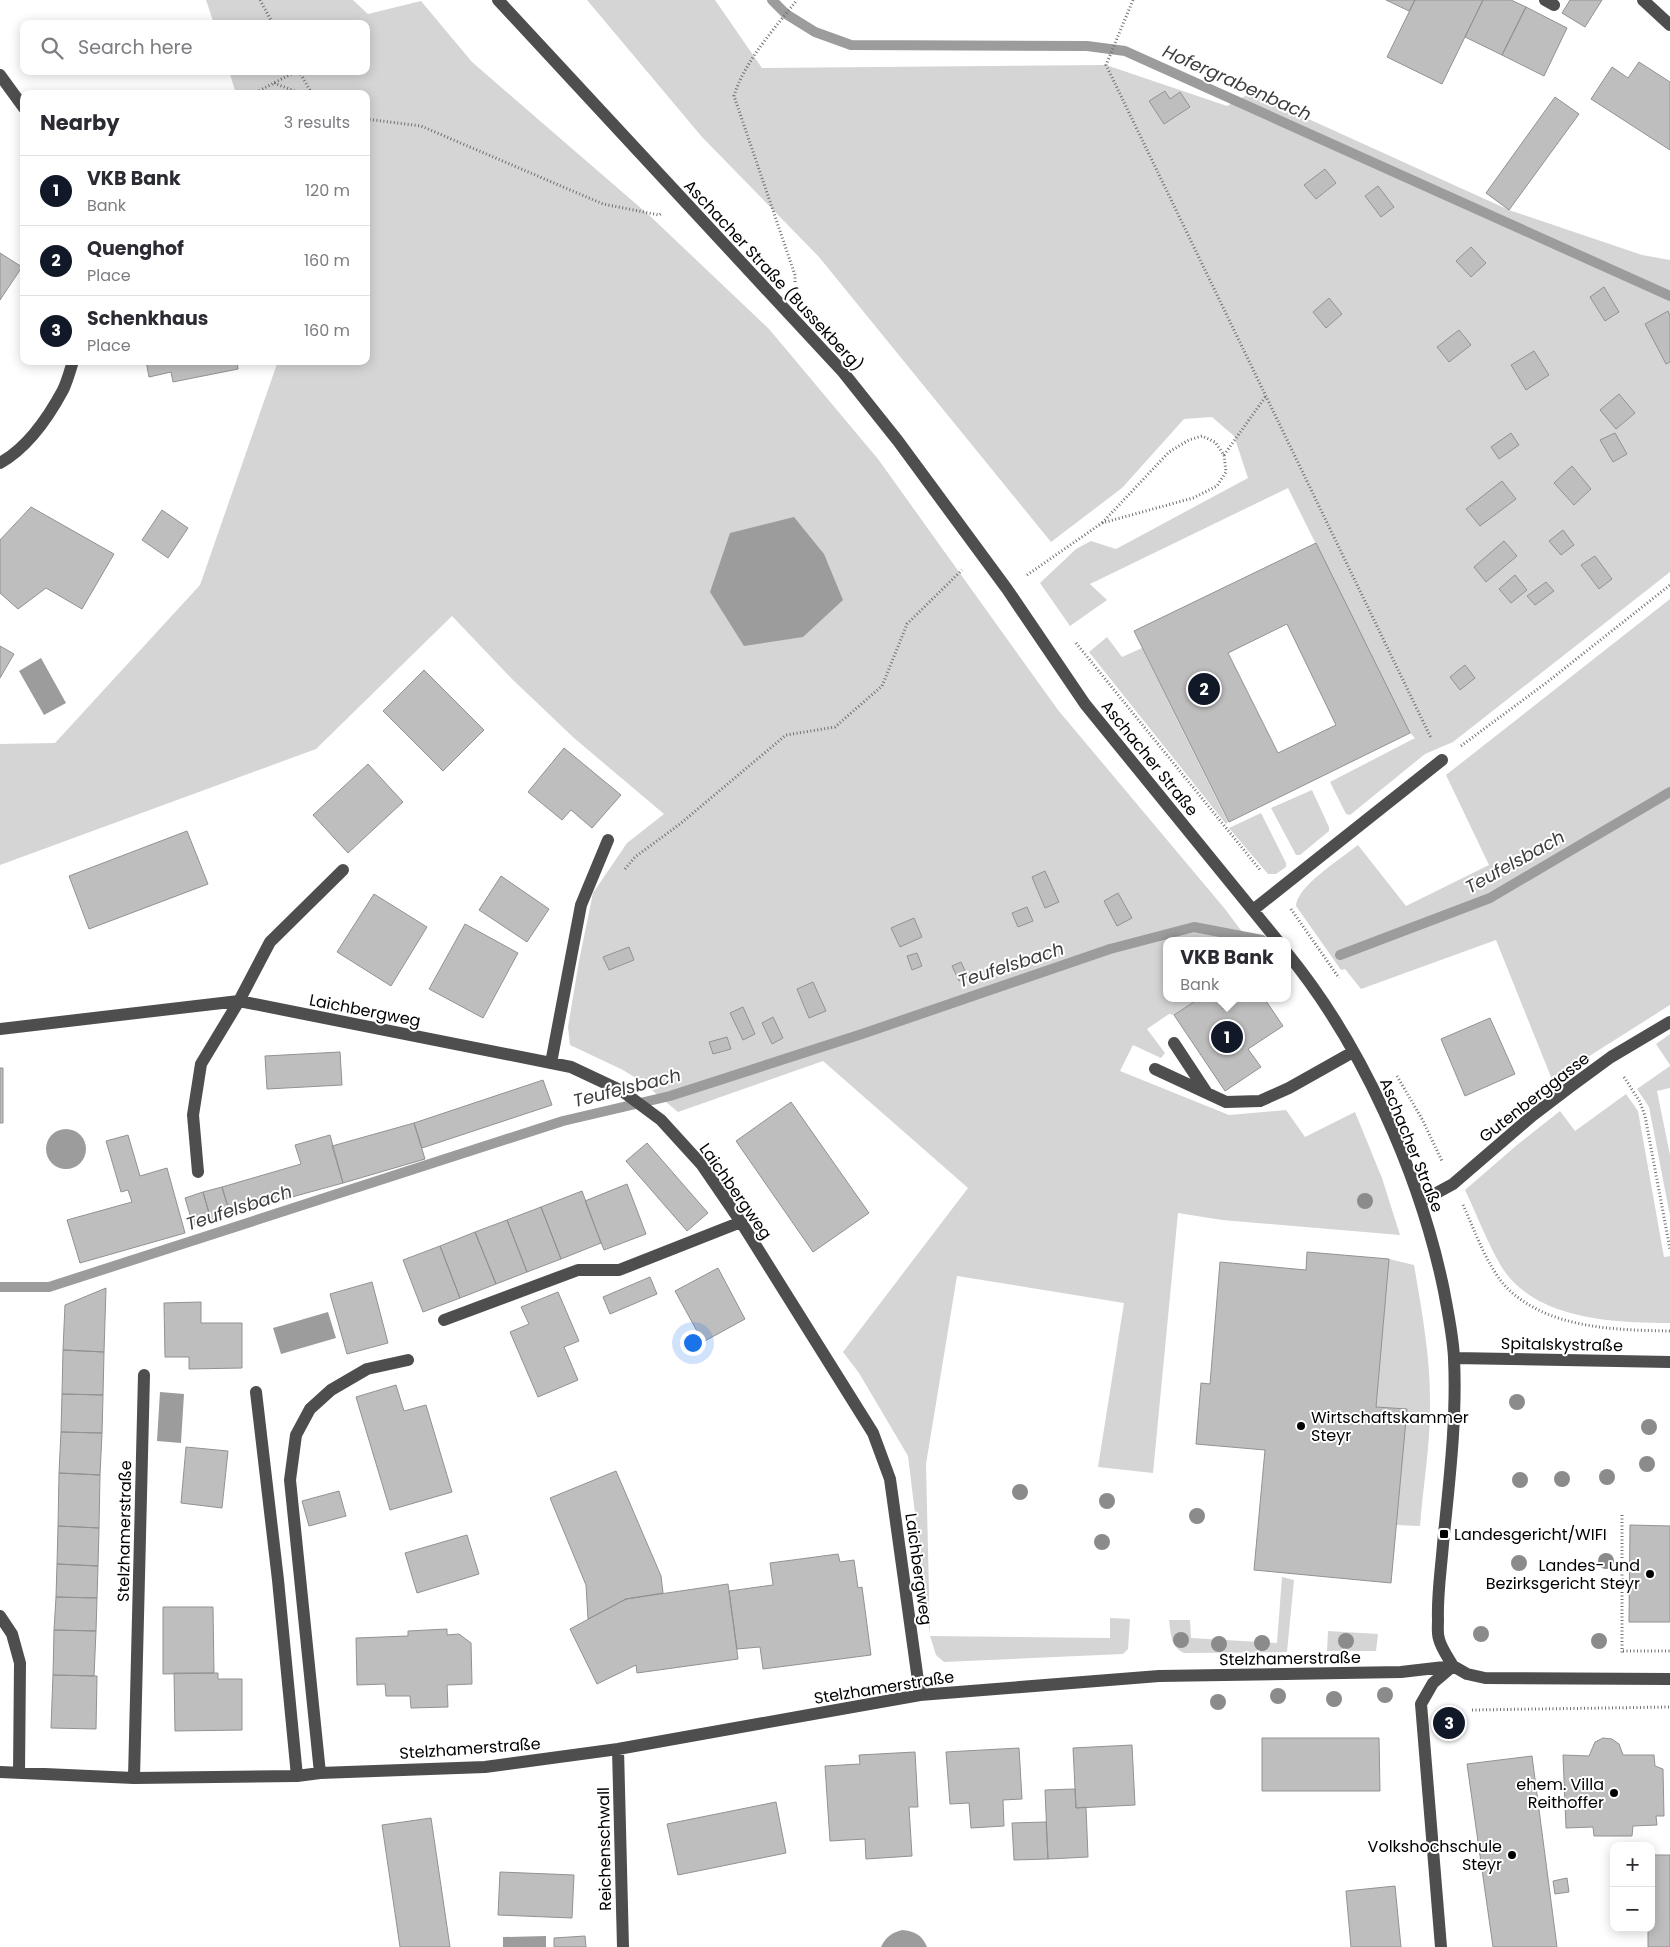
<!DOCTYPE html>
<html lang="en">
<head>
<meta charset="utf-8">
<style>
  :root { --surface:#fff; --page:#f2f2f3; --text:#2b2b33; --muted:#7c7c81; --line:#e1e1e2; --accent:#111827 }
  body { margin:0; font-family:Poppins,sans-serif; background:var(--page); color:var(--text) }
  .controls { position:absolute; right:15px; bottom:15px; display:grid; overflow:hidden; border-radius:10px; box-shadow:0 2px 12px #0003 }
  .controls button { width:45px; height:45px; display:grid; place-items:center; padding:0; border:0; border-bottom:1px solid var(--line); background:var(--surface); color:var(--text); font:25px sans-serif }
  .you { position:absolute; left:692px; top:1342px; width:18px; height:18px; margin:-12px; border:4px solid #fff; border-radius:50%; background:#1a73e8; box-shadow:0 0 0 8px #1a73e833 }
  .badge { display:grid; place-items:center; width:32px; height:32px; border-radius:50%; background:var(--accent); color:#fff; font-size:16px; font-weight:700 }
  .pin { position:absolute; translate:-50% -50%; border:2px solid #fff; box-shadow:0 1px 5px #0006 }
  .popup { position:absolute; left:1163px; top:937px; width:128px; height:65px; box-sizing:border-box; display:grid; place-content:center; border-radius:10px; background:var(--surface); filter:drop-shadow(0 1px 4px #0005); font-size:16px; white-space:nowrap; color:var(--muted) }
  .popup b { font-size:19px; color:var(--text) }
  .popup::after { content:''; position:absolute; left:50%; top:100%; margin-left:-10px; border:10px solid transparent; border-top-color:var(--surface) }
  .list { margin:0; padding:0; list-style:none }
  h2 { display:flex; justify-content:space-between; align-items:center; height:65px; margin:0; padding:0 20px; font-size:21px }
  h2 small { font-size:16px; font-weight:400; color:var(--muted) }
  .list li { display:grid; grid-template-columns:32px 1fr auto; gap:15px; align-items:center; box-sizing:border-box; height:70px; padding:0 20px; border-top:1px solid var(--line) }
  .list b { display:block; font-size:19px; white-space:nowrap }
  .list p { margin:0; font-size:16px; white-space:nowrap; color:var(--muted) }
  .list em { font-size:16px; font-style:normal; color:var(--muted) }
  .icon { flex:none; width:28px; height:28px; fill:none; stroke:currentColor; stroke-width:2; stroke-linecap:round; stroke-linejoin:round }
  .map { position:relative; flex:none; width:1670px; height:1947px; overflow:hidden }
  .search { position:absolute; background:var(--surface); box-shadow:0 2px 12px #0003; left:20px; top:20px; width:350px; height:55px; display:flex; align-items:center; gap:12px; box-sizing:border-box; padding:0 18px; border-radius:10px; color:var(--muted); font-size:19px }
  .panel { position:absolute; background:var(--surface); box-shadow:0 2px 12px #0003; left:20px; top:90px; width:350px; height:275px; border-radius:10px }
  .map>svg:first-child { display:block }
  .green { fill:#d5d5d5 }
  .water { fill:#9c9c9c }
  .lines { fill:none; stroke-linecap:round; stroke-linejoin:round }
  .stream { stroke:#9c9c9c; stroke-width:10 }
  .building { fill:#bebebe; stroke:#929292; fill-rule:evenodd }
  .path { stroke:#707070; stroke-width:3; stroke-dasharray:1 2.5; stroke-linecap:butt }
  .minor { stroke:#4e4e4e; stroke-width:12 }
  .tree { fill:#8b8b8b }
  .poi-dot { fill:#000; stroke:#fff; stroke-width:2 }
  .labels { text-anchor:middle; stroke-width:4; stroke-linejoin:round; paint-order:stroke }
  .street-label { font-size:16px; fill:#000; stroke:#fff }
  .poi-label { font-size:16px; fill:#000; stroke:#fff; text-anchor:end }
  .water-label { font-size:18px; font-style:italic; fill:#3d3d3d; stroke:#fff }
</style>
</head>
<body>
<div class="map">
<svg width="1670" height="1947" viewBox="0 0 1670 1947">
  <rect width="100%" height="100%" fill="#fff"/>
  <path class="green" d="M206,0h147l15,14 53,-13 51,61 178,154 119,113 109,130 180,251 167,199 24,32h-82v57h33l-26,17 -5,-1 -22,15 18,24 -4,5 -28,-13 -13,26 109,44 57,-5 19,27 50,-25 27,66 18,57 -178,-15 -44,-7 -25,260 -55,-6 26,-164 -167,-27 -31,188 4,172 180,2v-20l20,1 -2,30 -5,5 -179,8 -8,-7 -6,-19 -22,-180 -49,-83 -16,-21 125,-164 -145,-127 -145,51 -36,-30 -19,-12 -53,-25 -2,-18 11,-66 14,-68 34,-50 37,-29 -90,-76 -62,-59 -60,-63 -136,133 -316,116v-121l55,-1 145,-158 78,-224h88v-267h-130l-7,-23h137v-47h-152z
    M587,0h128l47,68 344,-3 121,41 24,-13 258,117 133,45 28,5v312l-217,170 -28,12 -75,61 -4,-1 -16,-32 85,-44 -5,-5 -122,-245 -198,96 17,16 -37,26 -30,-43 36,-34 15,-8 25,8 132,-71 -14,-42 -22,-19 -28,2 -62,69 -71,54 -232,-285 -117,-120z
    M1670,599v406l-98,62 -19,15 -57,-142 -135,49 -16,-20 -4,1 -45,-64c1,-20 46,-48 62,-61l48,61 83,-41 -43,-90z
    M1107,637l15,20 20,-9 86,174 -2,2 -137,-172z
    M1312,790l17,37v4l-29,24h-4l-25,-47z
    M1261,813l25,50v4l-10,7h-8l-39,-46z
    M1670,1034v31l-14,-21z
    M1670,1066v22l-13,3 13,64v61l-21,-109 -12,-18z
    M1626,1094l12,17 26,146 6,-1v67c-56,0 -136,-3 -169,-57 -14,-24 -24,-51 -36,-76l52,-45 43,-34 15,20z
    M1389,1259l25,6c8,47 17,95 16,143 0,39 -7,79 -10,118l-24,-1 10,-115 -30,-3z
    M1282,1577l12,3 -7,72 -103,1c-14,-7 -13,-19 -15,-33h21l1,18 86,5z
    M1328,1631l50,3 -2,17h-49z"/>
  <path class="water" d="M794,517l30,37 19,46 -40,37 -59,9 -34,-54 20,-59z
    M41,658l25,45 -22,12 -25,-44z
    M46 1149a20 20 0 1 1 40 0a20 20 0 1 1-40 0Z
    M328,1312l8,26 -55,16 -8,-26z
    M160,1392l24,2 -3,49 -24,-2z
    M902,1930c13,1 20,5 25,17h-46c5,-10 10,-14 21,-17z
    M546,1936v11h-43v-10z"/>
  <g class="lines">
    <path class="stream" d="M772,0l14,14 29,18 36,13 236,1 38,5 545,245
      M1340,955l150,-57 180,-106
      M0,1287h49l514,-166 107,-25 192,-62 248,-85 84,-22 68,13"/>
  </g>
  <path class="building" d="M1386,0h29l-6,11z
    M1415,0h68l-41,84 -55,-27z
    M1483,0h28l15,7 -24,48 -37,-18z
    M1570,0h32l-17,27 -23,-14z
    M1526,7l41,21 -23,48 -42,-21z
    M1639,62l31,20v68l-79,-51 21,-32 16,11z
    M1165,91l5,8 10,-7 10,15 -26,17 -15,-23z
    M1555,97l24,17 -70,96 -23,-17z
    M1325,169l11,14 -20,16 -12,-14z
    M1378,186l16,21 -13,10 -16,-21z
    M1471,247l15,16 -15,14 -15,-16z
    M0,253l22,14 -22,33z
    M1604,287l15,25 -14,9 -15,-24z
    M1329,298l13,16 -16,14 -13,-16z
    M1668,311l2,5v46l-4,2 -21,-40z
    M1459,330l12,15 -22,17 -12,-15z
    M1534,351l15,24 -23,15 -15,-25z
    M146,361h91l1,8 -65,13 -2,-10 -22,5z
    M1619,394l16,19 -19,16 -16,-19z
    M1511,433l8,12 -20,14 -8,-12z
    M1615,433l12,21 -14,8 -13,-22z
    M1572,466l19,23 -17,16 -20,-22z
    M1502,481l14,18 -36,27 -14,-17z
    M31,507l83,47 -32,55 -36,-21 -28,21 -18,-16v-53z
    M162,510l26,18 -20,30 -26,-18z
    M1563,530l11,15 -13,10 -12,-14z
    M1504,541l13,15 -31,26 -12,-15z
    M1316,543l94,190 -181,89 -95,-191zM1287,624l49,101 -58,28 -50,-100z
    M1595,556l17,23 -13,10 -18,-24z
    M1515,575l12,15 -16,13 -12,-14z
    M1546,582l8,9 -19,14 -8,-9z
    M0,646l14,8 -14,24z
    M1465,665l10,13 -15,12 -10,-13z
    M424,670l60,60 -41,41 -60,-60z
    M564,748l57,47 -29,33 -21,-18 -9,10 -34,-28z
    M368,764l35,38 -55,51 -35,-38z
    M187,831l21,53 -119,45 -20,-53z
    M1045,871l14,31 -14,6 -13,-31z
    M501,876l48,33 -22,33 -48,-32z
    M1118,893l14,25 -15,8 -13,-25z
    M374,894l53,33 -36,59 -54,-34z
    M1027,907l6,14 -15,6 -6,-14z
    M914,918l8,19 -22,10 -9,-19z
    M465,924l53,29 -35,65 -54,-29z
    M629,947l5,13 -25,10 -6,-13z
    M917,953l5,13 -10,4 -5,-14z
    M961,962l7,15 -9,4 -7,-15z
    M813,982l13,29 -17,7 -12,-29z
    M1200,998h15l8,11 16,-11h25l19,28 -35,23 13,18 -36,24 -51,-76z
    M743,1007l12,27 -12,6 -13,-27z
    M773,1017l10,21 -11,6 -10,-21z
    M1490,1018l25,56 -50,22 -24,-57z
    M727,1037l4,12 -18,5 -4,-12z
    M340,1052l2,33 -75,4 -2,-33z
    M0,1068h3v55h-3z
    M543,1080l9,25 -130,43 -8,-25z
    M791,1102l78,111 -56,39 -77,-111z
    M414,1123l11,36 -82,24 -11,-37z
    M128,1135l12,41 27,-8 18,65 -105,30 -13,-43 65,-18 -4,-12 -7,2 -15,-51z
    M330,1135l13,48 -113,31 -8,-27 79,-23 -6,-19z
    M647,1143l61,70 -21,18 -61,-70z
    M627,1184l19,50 -42,16 -19,-49z
    M222,1187l8,27 -19,6 -8,-28z
    M582,1191l19,52 -40,16 -20,-52z
    M203,1192l8,28 -18,5 -8,-27z
    M541,1207l20,52 -34,13 -20,-52z
    M507,1220l20,52 -31,12 -21,-52z
    M475,1232l21,52 -36,14 -20,-52z
    M440,1246l20,52 -37,14 -20,-52z
    M1307,1252l82,7 -13,148 31,2 -16,174 -137,-13 11,-120 -69,-6 5,-61 9,1 10,-122 86,8z
    M718,1268l27,51 -42,23 -28,-51z
    M650,1277l7,17 -47,20 -7,-17z
    M372,1282l16,61 -41,11 -17,-60z
    M106,1288l-2,64 -41,-2 2,-45z
    M558,1292l21,49 -15,6 14,33 -40,17 -28,-65 19,-8 -8,-17z
    M201,1302v21h41v45l-53,1v-12h-24l-1,-54z
    M63,1350l41,2 -1,43 -41,-1z
    M396,1385l8,26 22,-6 26,87 -62,18 -34,-113z
    M62,1394l41,1 -1,38 -41,-1z
    M61,1432l41,1 -2,42 -41,-2z
    M186,1447l42,4 -6,57 -41,-5z
    M616,1471l45,105 2,17 -37,6 -38,20 -2,-34 -36,-87z
    M59,1473l41,2 -1,53 -41,-2z
    M339,1491l7,25 -37,10 -7,-25z
    M1630,1525l40,1v96h-41z
    M58,1526l41,2 -1,38 -41,-2z
    M467,1535l12,39 -62,19 -12,-40z
    M838,1554l2,8 14,-2 4,28 4,-1 9,68 -108,14 -3,-22 -23,2 -8,-58 44,-6 -3,-22z
    M57,1564l41,2 -1,32 -41,-1z
    M728,1584l10,75 -101,14 -1,-8 -39,19 -27,-55 56,-30z
    M56,1597l41,1 -1,33 -42,-1z
    M163,1607h50l1,66 -51,1z
    M447,1629v6l12,-1 12,9 1,41 -25,1 1,22 -37,1 -1,-12h-24l-1,-12 -28,1 -1,-47 52,-2v-5z
    M54,1630l42,1 -2,45 -41,-1z
    M174,1673h44v6h24v51l-67,1z
    M53,1675l44,1 -1,53 -45,-1z
    M1439,1713l20,1v18l-21,1z
    M1262,1738h117l1,53h-118z
    M1603,1738l9,1 7,5 4,11h31l1,11 8,3 1,47h-8l1,9 -24,1 -1,10h-38l-1,-9 -27,1 -3,-73 26,1 6,-14z
    M1132,1745l3,60 -59,3 -3,-60z
    M1019,1748l3,51 -19,1 1,26 -33,2 -2,-25 -19,1 -4,-52z
    M915,1752l3,55h-9l3,49 -46,3 -1,-20 -35,2 -5,-75 35,-2 -1,-9z
    M1532,1756l25,191h-64l-26,-183z
    M1075,1789l1,19 10,-1 2,50 -40,2 -3,-69z
    M776,1802l10,51 -108,22 -11,-51z
    M431,1818l19,129h-50l-18,-122z
    M1046,1822l2,37 -34,1 -2,-37z
    M1651,1855h19v92h-22v-19h3z
    M500,1872l74,3 -2,43 -74,-3z
    M1567,1878l2,14 -14,2 -2,-13z
    M1395,1886l6,61h-50l-5,-56z
    M585,1936l1,11h-32v-9z"/>
  <g class="lines">
    <path class="path" d="M260,0l13,24
      M1133,0l-27,65 325,673
      M299,71l13,23
      M274,83l28,11
      M253,94l44,-23
      M366,119l55,7 182,78 56,11 3,-2
      M795,282v-7l-61,-179c10,-34 41,-68 63,-96
      M1224,455l42,-59
      M1027,575l75,-52 91,-25 24,-12 9,-14 -2,-17 -9,-13 -13,-6 -13,4 -20,12 -67,71
      M1076,643l185,228
      M1461,746l85,-63 124,-98
      M625,869l10,-12 45,-33 106,-89 49,-8 47,-41 25,-62 55,-54
      M1291,909l48,69
      M1397,1076l25,43 20,42
      M1624,1077l16,25 5,14 25,133
      M1463,1205c12,26 25,64 45,84 42,40 108,41 162,42
      M1622,1515v140
      M1623,1651h47
      M1472,1710l198,-3"/>
    <path class="minor" d="M498,0l345,372 55,69 109,148 78,115 193,237
      M1545,0l9,5
      M1643,0l27,25
      M0,75l24,33
      M0,463c27,-15 48,-45 63,-73 4,-8 7,-19 10,-29
      M1253,910l189,-150
      M1287,953c75,92 133,221 157,338 4,22 9,45 10,67 3,62 -5,125 -11,186 -2,26 -6,51 -5,76 0,6 -1,13 1,19 2,9 9,18 14,27
      M0,1029l239,-28 332,66 51,24 39,29 41,45 39,57 132,211 17,46 30,216
      M1174,1043l33,50
      M551,1063l30,-158 27,-65
      M1155,1069l71,33 34,-1 29,-13 64,-36
      M198,1172l-5,-57 8,-51 38,-63 31,-59 73,-72
      M1420,1202l33,-18 79,-68 38,-29 41,-30 59,-35
      M444,1320l134,-50h41l122,-48
      M1454,1358l216,4
      M256,1392l22,188 19,196
      M0,1616l12,18 8,29 -1,110
      M618,1749l5,198
      M0,1772l134,6 163,-2 23,-3 165,-6 133,-18 302,-54 239,-19 242,-4 52,-6 14,8 18,4 185,1
      M320,1773l-30,-293 6,-45 14,-26 21,-19 36,-21 41,-9
      M134,1778l10,-403
      M1441,1947l-20,-243 12,-21 20,-17"/>
  </g>
  <g class="tree">
    <circle cx="1365" cy="1201" r="8"/>
    <circle cx="1517" cy="1402" r="8"/>
    <circle cx="1649" cy="1427" r="8"/>
    <circle cx="1647" cy="1464" r="8"/>
    <circle cx="1607" cy="1477" r="8"/>
    <circle cx="1562" cy="1479" r="8"/>
    <circle cx="1520" cy="1480" r="8"/>
    <circle cx="1020" cy="1492" r="8"/>
    <circle cx="1107" cy="1501" r="8"/>
    <circle cx="1197" cy="1516" r="8"/>
    <circle cx="1102" cy="1542" r="8"/>
    <circle cx="1606" cy="1561" r="8"/>
    <circle cx="1519" cy="1563" r="8"/>
    <circle cx="1481" cy="1634" r="8"/>
    <circle cx="1181" cy="1640" r="8"/>
    <circle cx="1346" cy="1641" r="8"/>
    <circle cx="1599" cy="1641" r="8"/>
    <circle cx="1262" cy="1643" r="8"/>
    <circle cx="1219" cy="1644" r="8"/>
    <circle cx="1385" cy="1695" r="8"/>
    <circle cx="1278" cy="1696" r="8"/>
    <circle cx="1334" cy="1699" r="8"/>
    <circle cx="1218" cy="1702" r="8"/>
  </g>
  <g class="poi-dot">
    <circle cx="1301" cy="1426" r="5"/>
    <rect x="1439" y="1529" width="10" height="10" rx="2.5"/>
    <circle cx="1650" cy="1574" r="5"/>
    <circle cx="1614" cy="1793" r="5"/>
    <circle cx="1512" cy="1855" r="5"/>
  </g>
  <g class="labels">
    <g class="street-label">
      <text transform="translate(774 275) rotate(47)" y="6">Aschacher Straße (Bussekberg)</text>
      <text transform="translate(1150 758) rotate(51)" y="6">Aschacher Straße</text>
      <text transform="translate(365 1010) rotate(11)" y="6">Laichbergweg</text>
      <text transform="translate(1534 1097) rotate(-38)" y="6">Gutenberggasse</text>
      <text transform="translate(1412 1145) rotate(68)" y="6">Aschacher Straße</text>
      <text transform="translate(736 1191) rotate(55)" y="6">Laichbergweg</text>
      <text transform="translate(1562 1344) rotate(1)" y="6">Spitalskystraße</text>
      <text transform="translate(124 1531) rotate(-89)" y="6">Stelzhamerstraße</text>
      <text transform="translate(919 1569) rotate(82)" y="6">Laichbergweg</text>
      <text transform="translate(1290 1658) rotate(-1)" y="6">Stelzhamerstraße</text>
      <text transform="translate(884 1687) rotate(-9)" y="6">Stelzhamerstraße</text>
      <text transform="translate(470 1748) rotate(-4)" y="6">Stelzhamerstraße</text>
      <text transform="translate(604 1849) rotate(-91)" y="6">Reichenschwall</text>
    </g>
    <g class="poi-label">
      <text x="1311" y="1423" text-anchor="start">Wirtschaftskammer<tspan x="1311" dy="18">Steyr</tspan></text>
      <text x="1454" y="1540" text-anchor="start">Landesgericht/WIFI</text>
      <text x="1640" y="1571">Landes- und<tspan x="1640" dy="18">Bezirksgericht Steyr</tspan></text>
      <text x="1604" y="1790">ehem. Villa<tspan x="1604" dy="18">Reithoffer</tspan></text>
      <text x="1502" y="1852">Volkshochschule<tspan x="1502" dy="18">Steyr</tspan></text>
    </g>
    <g class="water-label">
      <text transform="translate(1237 83) rotate(24)" y="6">Hofergrabenbach</text>
      <text transform="translate(1515 862) rotate(-29)" y="6">Teufelsbach</text>
      <text transform="translate(1011 965) rotate(-18)" y="6">Teufelsbach</text>
      <text transform="translate(627 1088) rotate(-14)" y="6">Teufelsbach</text>
      <text transform="translate(239 1208) rotate(-18)" y="6">Teufelsbach</text>
    </g>
  </g>
</svg>
<div class="controls">
<button>+</button>
<button>−</button>
</div>
<div class="you"></div>
<div class="pin badge" style="left:1227px;top:1037px">1</div>
<div class="popup"><b>VKB Bank</b>Bank</div>
<div class="pin badge" style="left:1204px;top:689px">2</div>
<div class="pin badge" style="left:1449px;top:1723px">3</div>
<div class="search"><svg class="icon" aria-label="search" viewBox="0 0 24 24"><circle cx="10" cy="10" r="6"/><path d="M15 15l6 6"/></svg>Search here</div>
<section class="panel">
<h2>Nearby<small>3 results</small></h2>
<ul class="list">
<li><span class="badge">1</span><div><b>VKB Bank</b><p>Bank</p></div><em>120 m</em></li>
<li><span class="badge">2</span><div><b>Quenghof</b><p>Place</p></div><em>160 m</em></li>
<li><span class="badge">3</span><div><b>Schenkhaus</b><p>Place</p></div><em>160 m</em></li>
</ul>
</section>
</div>
</body>
</html>
